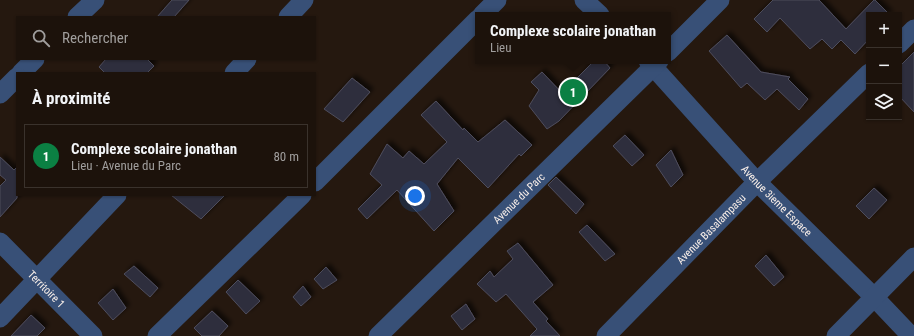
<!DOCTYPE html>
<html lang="fr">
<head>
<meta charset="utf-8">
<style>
  :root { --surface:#1c120b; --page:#292019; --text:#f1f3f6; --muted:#a09e9d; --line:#3a322c; --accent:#0b8043 }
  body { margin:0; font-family:"Roboto Condensed",sans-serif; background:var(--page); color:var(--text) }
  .controls { position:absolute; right:12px; top:12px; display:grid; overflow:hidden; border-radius:0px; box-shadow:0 1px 3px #0004 }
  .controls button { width:36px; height:36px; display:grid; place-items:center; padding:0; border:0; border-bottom:1px solid var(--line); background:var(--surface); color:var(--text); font:20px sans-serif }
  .you { position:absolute; left:415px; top:196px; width:14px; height:14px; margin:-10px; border:3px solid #fff; border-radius:50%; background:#1a73e8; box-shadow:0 0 0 6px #1a73e833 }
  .badge { display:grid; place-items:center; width:26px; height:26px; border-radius:50%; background:var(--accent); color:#fff; font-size:13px; font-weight:700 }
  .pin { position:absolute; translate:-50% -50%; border:2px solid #fff; box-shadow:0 1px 4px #0006 }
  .popup { position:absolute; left:475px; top:12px; width:196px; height:52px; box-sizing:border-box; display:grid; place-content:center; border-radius:0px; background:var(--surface); filter:drop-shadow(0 1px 3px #0005); font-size:13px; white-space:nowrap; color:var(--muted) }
  .popup b { font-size:15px; color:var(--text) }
  .popup::after { content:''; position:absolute; left:50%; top:100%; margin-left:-8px; border:8px solid transparent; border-top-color:var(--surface) }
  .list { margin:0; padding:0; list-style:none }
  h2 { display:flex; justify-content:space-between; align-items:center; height:52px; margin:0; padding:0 16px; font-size:17px }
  h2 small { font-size:13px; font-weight:400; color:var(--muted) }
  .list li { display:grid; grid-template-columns:26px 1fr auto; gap:12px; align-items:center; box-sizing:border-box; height:64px; margin:0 8px 8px; padding:0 8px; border:1px solid var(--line); border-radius:0px }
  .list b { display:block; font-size:15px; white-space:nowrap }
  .list p { margin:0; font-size:13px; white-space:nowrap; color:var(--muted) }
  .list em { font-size:13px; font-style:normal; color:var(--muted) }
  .icon { flex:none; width:22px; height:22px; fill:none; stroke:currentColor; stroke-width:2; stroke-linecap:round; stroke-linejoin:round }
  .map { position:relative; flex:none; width:914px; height:336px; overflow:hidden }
  .search { position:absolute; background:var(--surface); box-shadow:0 1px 3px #0004; left:16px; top:16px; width:300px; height:44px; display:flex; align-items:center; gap:10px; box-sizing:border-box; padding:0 14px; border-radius:0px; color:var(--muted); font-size:15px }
  .panel { position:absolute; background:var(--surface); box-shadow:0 1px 3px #0004; left:16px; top:72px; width:300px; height:124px; border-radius:0px }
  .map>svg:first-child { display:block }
  .building { fill:#2e2d3c; stroke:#4e4d5d; filter:url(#shadow) }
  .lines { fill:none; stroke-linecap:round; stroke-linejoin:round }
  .minor { stroke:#385077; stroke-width:19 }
  .labels { text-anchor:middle; stroke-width:3; stroke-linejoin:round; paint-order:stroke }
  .street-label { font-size:11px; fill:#faf0ea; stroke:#1b0f07 }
</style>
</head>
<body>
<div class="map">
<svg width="914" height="336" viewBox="0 0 914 336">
  <defs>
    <filter id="shadow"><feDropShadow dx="3.5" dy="-3.5" stdDeviation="2" flood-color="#0009"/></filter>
  </defs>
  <rect width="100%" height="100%" fill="#25180f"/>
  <path class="building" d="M172,0h17l-15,17h-17z
    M773,0h46l27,29 28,-29h1l15,15h-21v24l-14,15 -14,-14 -9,9 -10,-10 -12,10 -30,-31 -13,14 -13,-13z
    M727,35l34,37 29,5 -2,2 20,20 -9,11 -22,-21 -12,11 -18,-17 -6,5 -32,-37z
    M914,52v60l-15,-16v-29z
    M106,59h41l7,7 -7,7h-42l-6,-6z
    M594,61h10l6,7 -51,53 -12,8 -18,-23 10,-16 -8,-8 11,-10 20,21z
    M352,78l18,14 -27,30 -19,-13z
    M436,101l27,29 1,-2 14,14 27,-22 27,25 -11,11 -2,-2 -31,34 -30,-30 -21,26 17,27 -20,20 -37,-41 -30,29 -9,-10 24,-24 -12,-11 17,-30 16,14 6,-7 15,13 23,-22 -26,-27z
    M625,135l19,20 -12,11 -19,-20z
    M671,150l12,25 -12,12 -15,-22z
    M0,157l14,13 3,-3v31l-17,19v-31l6,-6 -6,-5z
    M556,177l28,27 -8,10 -28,-29z
    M874,188l13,12 -18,19 -13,-13z
    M171,195h54l-24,24z
    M587,225l28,29 -10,7 -26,-29z
    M518,243l35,42 -20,17 15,17 -2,2 14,15h-30l7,-7 -31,-35 -10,8 -19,-18 13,-13 4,6 19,-18 -6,-8z
    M766,255l18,22 -10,9 -19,-20z
    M134,266l24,22 -8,9 -26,-23z
    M326,267l11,13 -14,9 -9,-10z
    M238,280l22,21 -14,13 -20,-22z
    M303,286l8,11 -10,9 -8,-9z
    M113,289l13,19 -13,12 -15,-17z
    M466,304l9,15 -13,11 -11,-14z
    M212,311l16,15 -9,10h-17l-8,-8z
    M31,315l14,13 -8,8h-26z"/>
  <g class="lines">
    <g class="minor">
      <path d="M584,0l16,15"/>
      <path d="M482,15l15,-15"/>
      <path d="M77,17l18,-17"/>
      <path d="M288,17l16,-17"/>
      <path d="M899,44l15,-15"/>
      <path d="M668,52l52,-52"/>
      <path id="s1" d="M648,61l109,121 117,115 37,39"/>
      <path d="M21,73l14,-14"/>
      <path d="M234,73l13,-14"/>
      <path d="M0,94l17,-17"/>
      <path d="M315,182l163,-163"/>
      <path id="s2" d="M0,242l93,94"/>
      <path d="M0,318l117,-123"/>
      <path d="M157,336l145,-141"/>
      <path id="s3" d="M378,336l281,-275"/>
      <path id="s4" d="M606,336l151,-154 112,-109"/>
      <path d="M836,336l78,-79"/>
    </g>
  </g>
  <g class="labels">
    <g class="street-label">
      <text dy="4" stroke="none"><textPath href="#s3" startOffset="197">Avenue du Parc</textPath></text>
      <text dy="4" stroke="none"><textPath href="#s1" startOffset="190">Avenue 3ieme Espace</textPath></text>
      <text dy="4" stroke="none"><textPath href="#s4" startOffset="150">Avenue Basalampasu</textPath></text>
      <text dy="4" stroke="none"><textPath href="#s2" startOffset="66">Territoire 1</textPath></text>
    </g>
  </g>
</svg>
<div class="controls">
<button>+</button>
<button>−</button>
<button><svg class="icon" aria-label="layers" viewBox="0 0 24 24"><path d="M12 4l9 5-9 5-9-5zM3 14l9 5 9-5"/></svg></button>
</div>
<div class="you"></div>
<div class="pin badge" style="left:573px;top:92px">1</div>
<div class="popup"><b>Complexe scolaire jonathan</b>Lieu</div>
<div class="search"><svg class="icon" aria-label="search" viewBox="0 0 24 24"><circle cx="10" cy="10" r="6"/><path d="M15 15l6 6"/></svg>Rechercher</div>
<section class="panel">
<h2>À proximité<small></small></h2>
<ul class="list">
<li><span class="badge">1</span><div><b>Complexe scolaire jonathan</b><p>Lieu · Avenue du Parc</p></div><em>80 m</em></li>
</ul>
</section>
</div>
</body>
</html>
